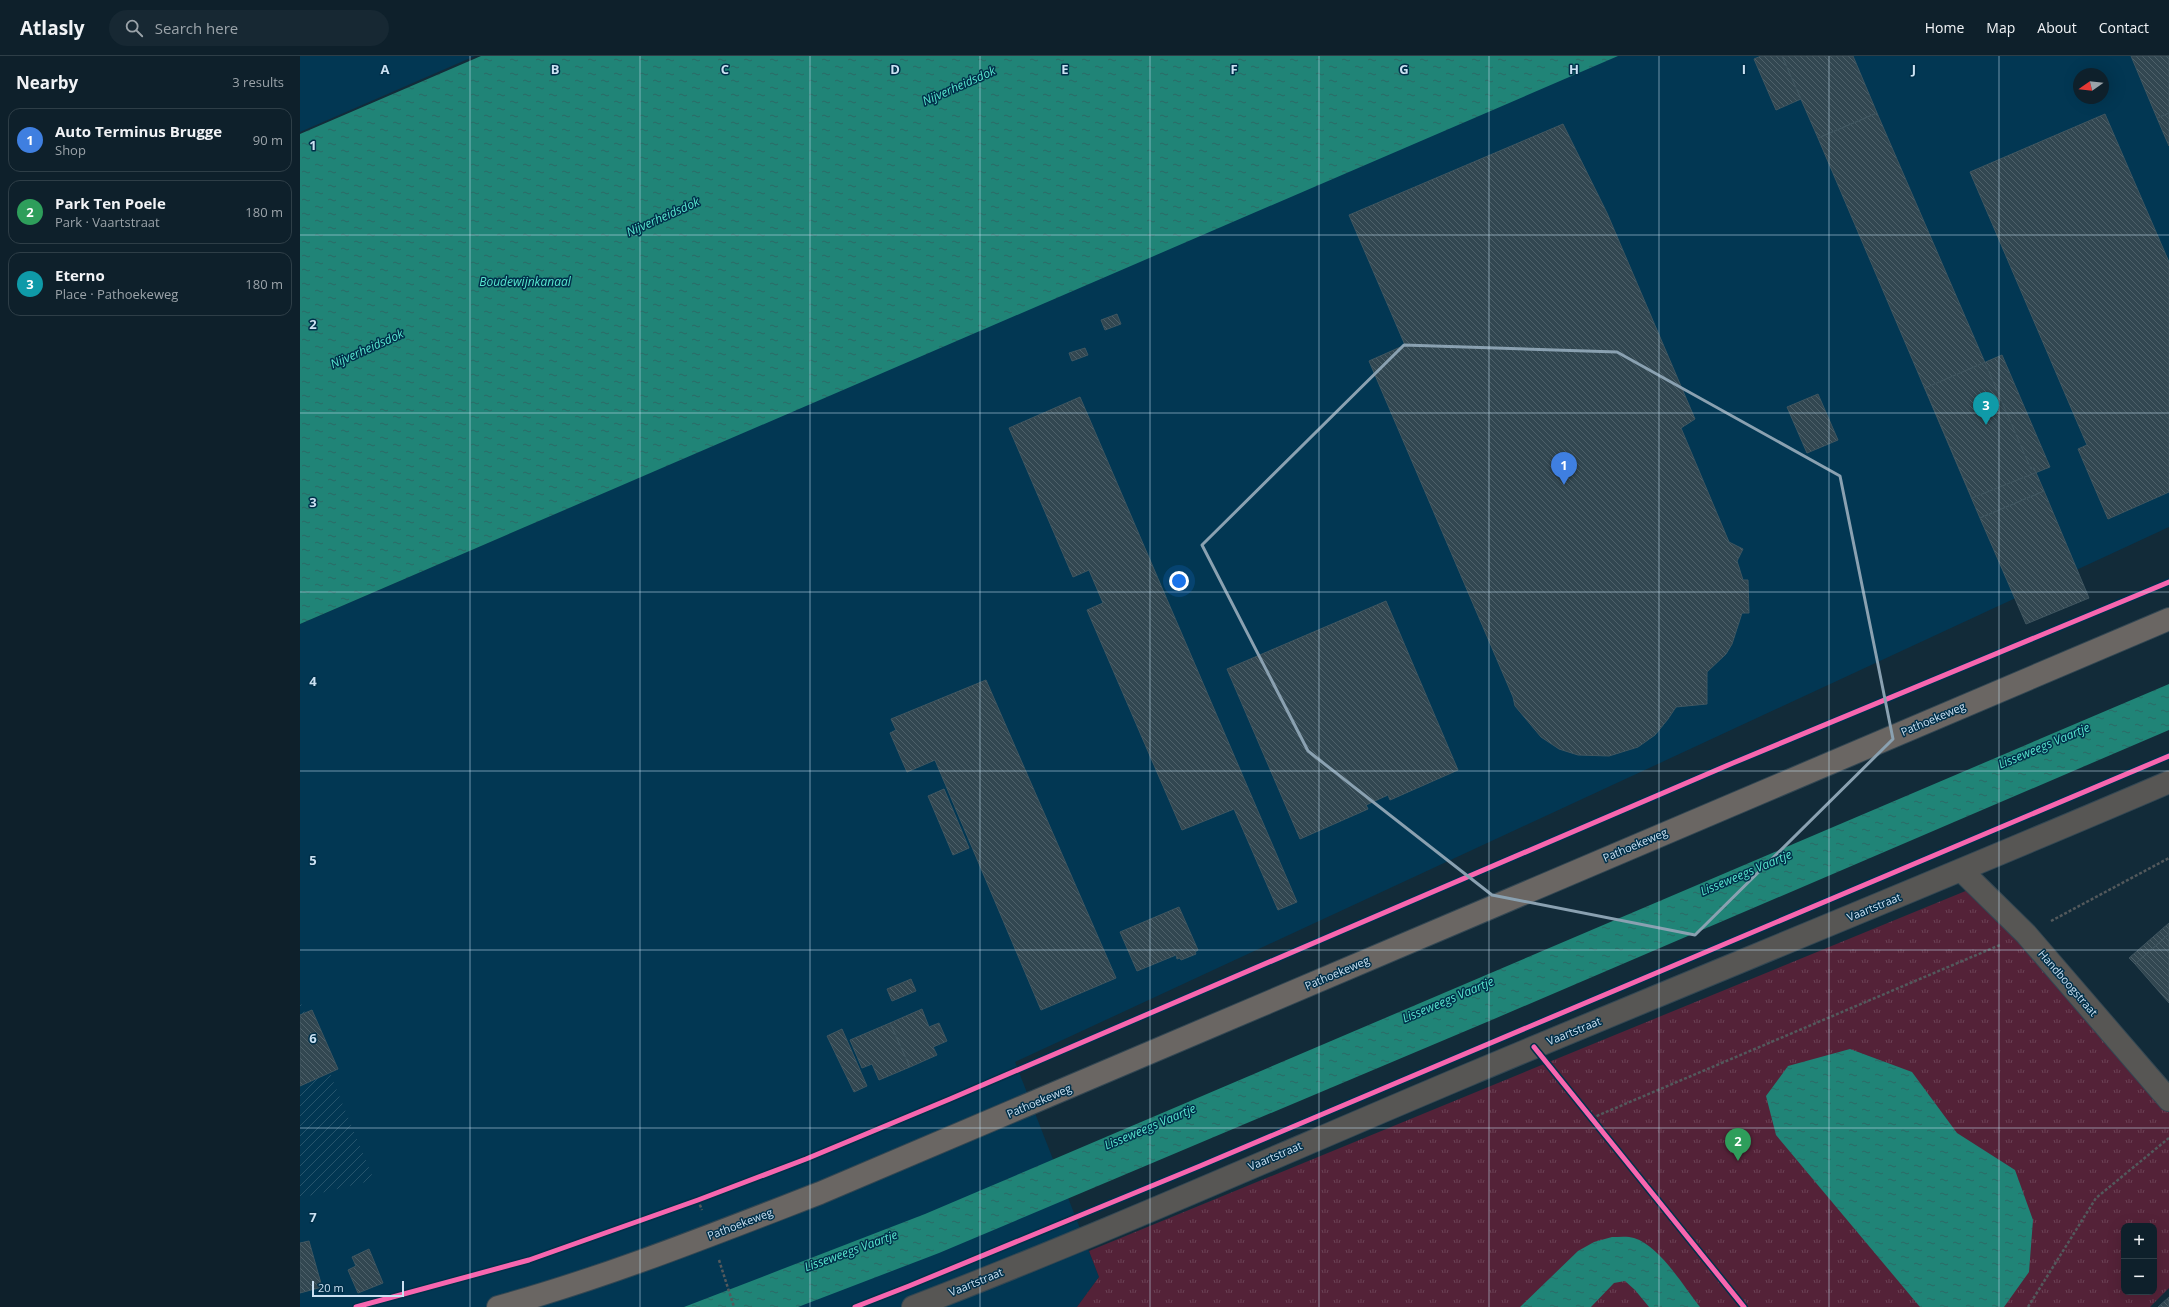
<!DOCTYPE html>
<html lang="en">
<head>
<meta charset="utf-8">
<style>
  :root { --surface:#0e202b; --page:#172833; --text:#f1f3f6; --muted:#9ba3a9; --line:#2e3e47; --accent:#8aa1b1 }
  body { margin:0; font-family:"Open Sans",sans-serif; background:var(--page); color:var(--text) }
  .controls { position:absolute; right:12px; bottom:12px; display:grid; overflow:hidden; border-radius:8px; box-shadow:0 4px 16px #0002 }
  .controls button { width:36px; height:36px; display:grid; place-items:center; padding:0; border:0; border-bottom:1px solid var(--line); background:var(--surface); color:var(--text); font:20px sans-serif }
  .compass { position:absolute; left:1773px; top:12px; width:36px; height:36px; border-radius:50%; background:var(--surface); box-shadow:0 4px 16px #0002; rotate:256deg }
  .scale { position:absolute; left:12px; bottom:10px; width:92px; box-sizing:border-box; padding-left:4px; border:2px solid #cbe1f2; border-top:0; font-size:11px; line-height:14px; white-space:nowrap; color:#cbe1f2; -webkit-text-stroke:3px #01304a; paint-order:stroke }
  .you { position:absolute; left:879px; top:525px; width:14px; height:14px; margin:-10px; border:3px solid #fff; border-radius:50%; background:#1a73e8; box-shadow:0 0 0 6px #1a73e833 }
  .badge { display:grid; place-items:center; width:26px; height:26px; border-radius:50%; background:var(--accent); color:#fff; font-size:13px; font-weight:700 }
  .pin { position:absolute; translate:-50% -33px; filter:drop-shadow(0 1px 2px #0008) }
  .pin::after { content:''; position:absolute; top:21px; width:14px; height:12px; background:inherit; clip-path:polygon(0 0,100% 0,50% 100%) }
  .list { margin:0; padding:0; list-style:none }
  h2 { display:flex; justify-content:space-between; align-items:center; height:52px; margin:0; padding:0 16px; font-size:17px }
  h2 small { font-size:13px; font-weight:400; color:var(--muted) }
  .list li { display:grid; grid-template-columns:26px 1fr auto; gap:12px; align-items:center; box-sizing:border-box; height:64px; margin:0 8px 8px; padding:0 8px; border:1px solid var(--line); border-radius:12px }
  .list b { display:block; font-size:15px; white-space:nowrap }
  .list p { margin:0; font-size:13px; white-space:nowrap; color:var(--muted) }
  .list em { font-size:13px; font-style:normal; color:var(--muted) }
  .icon { flex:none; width:22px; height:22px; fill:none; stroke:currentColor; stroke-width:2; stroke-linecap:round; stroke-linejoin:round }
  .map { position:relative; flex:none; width:1869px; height:1251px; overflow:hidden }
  header { display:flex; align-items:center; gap:24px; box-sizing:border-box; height:56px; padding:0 20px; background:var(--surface); border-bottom:1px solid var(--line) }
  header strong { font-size:19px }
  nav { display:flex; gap:22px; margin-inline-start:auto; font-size:14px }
  .search { width:280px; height:36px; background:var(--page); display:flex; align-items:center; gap:10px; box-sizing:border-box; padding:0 14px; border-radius:22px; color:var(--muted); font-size:15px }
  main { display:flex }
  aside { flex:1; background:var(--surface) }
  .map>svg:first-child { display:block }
  .built { fill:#023753; fill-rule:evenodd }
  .industrial { fill:url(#industrial-furrows) }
  .park { fill:url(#park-tufts); fill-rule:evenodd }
  .water { fill:url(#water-ripples) }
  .building { fill:url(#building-back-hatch); stroke:#405660 }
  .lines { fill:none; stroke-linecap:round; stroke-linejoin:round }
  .minor-casing { stroke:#334753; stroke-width:24 }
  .major-casing { stroke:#334753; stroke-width:24 }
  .path { stroke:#53595c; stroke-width:2.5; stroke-dasharray:3 2; stroke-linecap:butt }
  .minor { stroke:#575654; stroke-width:22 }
  .major { stroke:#6a6663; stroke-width:22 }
  .cycleway-casing { stroke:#01304a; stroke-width:8 }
  .cycleway { stroke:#f766af; stroke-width:5 }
  .marked { fill:none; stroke:#8aa1b1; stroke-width:3; stroke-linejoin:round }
  .grid { fill:none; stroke:#cbe1f2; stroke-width:1; stroke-opacity:0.55 }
  .labels { text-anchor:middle; stroke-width:3; stroke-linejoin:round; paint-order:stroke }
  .street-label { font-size:11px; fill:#cbe1f2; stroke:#01304a }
  .water-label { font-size:12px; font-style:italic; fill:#57e6ce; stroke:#01304a }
  .grid-label { font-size:13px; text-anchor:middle; font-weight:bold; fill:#cbe1f2; stroke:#01304a; stroke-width:3; stroke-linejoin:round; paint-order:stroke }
</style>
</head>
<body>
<header>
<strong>Atlasly</strong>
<div class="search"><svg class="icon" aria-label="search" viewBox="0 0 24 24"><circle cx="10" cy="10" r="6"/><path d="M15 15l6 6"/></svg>Search here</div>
<nav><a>Home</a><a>Map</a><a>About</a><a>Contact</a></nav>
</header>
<main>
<aside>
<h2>Nearby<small>3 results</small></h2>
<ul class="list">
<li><span class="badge" style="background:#3f7fe0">1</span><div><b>Auto Terminus Brugge</b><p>Shop</p></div><em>90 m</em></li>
<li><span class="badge" style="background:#2e9e5b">2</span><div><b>Park Ten Poele</b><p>Park · Vaartstraat</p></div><em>180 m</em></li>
<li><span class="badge" style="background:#0f9aa8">3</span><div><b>Eterno</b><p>Place · Pathoekeweg</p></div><em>180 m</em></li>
</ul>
</aside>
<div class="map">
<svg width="1869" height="1251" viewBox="0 0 1869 1251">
  <defs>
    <pattern id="industrial-furrows" width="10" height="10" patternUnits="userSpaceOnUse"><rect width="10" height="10" fill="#023753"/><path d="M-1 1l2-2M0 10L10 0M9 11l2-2" fill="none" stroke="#26546c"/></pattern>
    <pattern id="park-tufts" width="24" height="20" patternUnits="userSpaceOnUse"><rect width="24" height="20" fill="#542238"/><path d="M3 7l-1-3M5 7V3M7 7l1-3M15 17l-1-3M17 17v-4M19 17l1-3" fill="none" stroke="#6b4255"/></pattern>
    <pattern id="water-ripples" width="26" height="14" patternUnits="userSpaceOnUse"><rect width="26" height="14" fill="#208477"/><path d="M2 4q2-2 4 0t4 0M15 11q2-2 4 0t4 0" fill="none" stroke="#2c6a65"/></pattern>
    <pattern id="building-back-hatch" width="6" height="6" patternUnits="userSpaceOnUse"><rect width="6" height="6" fill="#324751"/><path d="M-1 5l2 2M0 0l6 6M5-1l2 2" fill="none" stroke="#4e616a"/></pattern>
  </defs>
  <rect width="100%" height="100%" fill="#122b39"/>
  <path class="built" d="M0,0h175l-175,76z
    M1313,0h556v471l-1154,535 84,215 -22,30h-777v-683zM1779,18h24v24h-24z"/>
  <path class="industrial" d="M0,945l74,179 -74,18z"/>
  <path class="park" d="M1668,834l201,206v192l-19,19h-1073l22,-30 -10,-26zM1824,1170h30v66h-30z"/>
  <path class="water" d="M181,0h1137l-1318,568v-490z
    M1869,628v46l-675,289 -555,234 -141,54h-114l241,-93z
    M1550,993l62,23 45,61 58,37 18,50 -4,52 -25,35h-84l-144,-172 -10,-39 22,-30z
    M1312,1181c7,0 16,-1 22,1 26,8 49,48 66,69h-51l-14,-17 -10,-9 -11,2 -23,24h-71l58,-56 16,-9z"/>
  <path class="building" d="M1461,0h21l19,43 -25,11 -22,-51z
    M1482,0h71l24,57 -59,25z
    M1831,0h38v57l-12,5z
    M1577,57l154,356 3,-1 10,23 -64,27 -162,-380z
    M1869,57v33l-12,-28z
    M1805,58l64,148v230l-61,27 -30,-70 9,-4 -117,-273z
    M1263,68l44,89 88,206 -14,9 48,114 14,7 -6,12 6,19h5l1,33h-7l-10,31 -6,10 -19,18v32l-31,3 -8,12 -13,16 -17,12 -29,9 -31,-1 -19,-6 -18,-12 -26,-31 -2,-9 -144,-336 36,-16 -56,-130z
    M817,258l4,10 -16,6 -4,-10z
    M785,292l3,7 -16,6 -3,-8z
    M1702,299l48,112 -78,31 -47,-110z
    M1518,338l20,46 -31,13 -20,-46z
    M780,341l217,505 -19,8 -44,-101 -52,21 -95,-220 16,-7 -14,-33 -16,7 -64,-149z
    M1744,435l45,107 -63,26 -46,-106z
    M1086,545l72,169 -68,30 -2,-5 -22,10 2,4 -68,30 -73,-170z
    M686,624l130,298 -75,32 -106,-250 -28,12 -17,-39 6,-3 -5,-11z
    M644,733l25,59 -16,7 -25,-59z
    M879,851l19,43 -3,2 1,2 -15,6 -1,-2 -3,1 -1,-4 -39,16 -17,-39z
    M1869,867v11l-34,30 -6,-6z
    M1869,878v69l-34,-39z
    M611,923l5,12 -24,10 -5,-12z
    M622,953l7,18 10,-4 8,18 -14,6 4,8 -27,12 -20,-44z
    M12,954l26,59 -38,17v-71z
    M590,967l20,44 -31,13 -7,-16 -10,4 -12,-28z
    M542,973l25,57 -13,6 -27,-56z
    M9,1185l13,46 -22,6v-50z
    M69,1193l14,34 -25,10 -10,-23 8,-4 -4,-9z
    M1869,1241v10h-11z"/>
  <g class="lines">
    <defs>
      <path id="minor" d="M1662,815l64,63 143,166
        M613,1251c187,-72 370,-154 555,-232 233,-98 468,-193 701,-293"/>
      <path id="major" d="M198,1251c109,-30 216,-73 322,-114l1349,-574"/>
    </defs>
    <use href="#minor" class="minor-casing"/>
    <use href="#major" class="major-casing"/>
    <path class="path" d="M1751,865l118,-63
      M1292,1062l408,-173
      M398,1144l4,10
      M419,1204l15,47
      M1728,1251l68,-109 73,-60"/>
    <use href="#minor" class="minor"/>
    <use href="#major" class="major"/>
    <defs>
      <path id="cycleway" d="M1234,991l210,260
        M56,1251l173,-47 169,-60 108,-41 144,-60 783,-336 436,-181
        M555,1251l54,-21 291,-120 969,-410"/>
    </defs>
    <use href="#cycleway" class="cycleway-casing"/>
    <use href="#cycleway" class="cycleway"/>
  </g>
  <path class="marked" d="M1104,289l213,7 223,124 53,263 -198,196 -203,-40 -184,-144 -106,-206z"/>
  <path class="grid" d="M170,0v1251M340,0v1251M510,0v1251M680,0v1251M850,0v1251M1019,0v1251M1189,0v1251M1359,0v1251M1529,0v1251M1699,0v1251M0,179h1869M0,357h1869M0,536h1869M0,715h1869M0,894h1869M0,1072h1869"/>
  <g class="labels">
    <g class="street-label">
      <text transform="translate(1633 663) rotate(-23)" y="4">Pathoekeweg</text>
      <text transform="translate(1335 789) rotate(-23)" y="4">Pathoekeweg</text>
      <text transform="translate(1574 851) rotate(-22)" y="4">Vaartstraat</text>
      <text transform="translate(1037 917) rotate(-23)" y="4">Pathoekeweg</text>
      <text transform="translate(1768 927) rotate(49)" y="4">Handboogstraat</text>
      <text transform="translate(1274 975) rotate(-22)" y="4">Vaartstraat</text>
      <text transform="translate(739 1045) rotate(-23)" y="4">Pathoekeweg</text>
      <text transform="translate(975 1100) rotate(-23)" y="4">Vaartstraat</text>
      <text transform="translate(440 1168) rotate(-21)" y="4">Pathoekeweg</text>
      <text transform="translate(676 1226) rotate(-22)" y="4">Vaartstraat</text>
    </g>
    <g class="water-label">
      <text transform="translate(659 30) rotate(-24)" y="4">Nijverheidsdok</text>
      <text transform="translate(363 161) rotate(-24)" y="4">Nijverheidsdok</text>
      <text x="225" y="230">Boudewijnkanaal</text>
      <text transform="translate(67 293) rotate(-24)" y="4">Nijverheidsdok</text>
      <text transform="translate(1744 690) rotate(-23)" y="4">Lisseweegs Vaartje</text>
      <text transform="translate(1446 817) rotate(-23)" y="4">Lisseweegs Vaartje</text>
      <text transform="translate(1148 944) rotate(-23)" y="4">Lisseweegs Vaartje</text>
      <text transform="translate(850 1071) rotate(-23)" y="4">Lisseweegs Vaartje</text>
      <text transform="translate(551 1195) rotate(-20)" y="4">Lisseweegs Vaartje</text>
    </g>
  </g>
  <g class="grid-label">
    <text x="85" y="18">A</text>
    <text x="255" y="18">B</text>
    <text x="425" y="18">C</text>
    <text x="595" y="18">D</text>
    <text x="765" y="18">E</text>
    <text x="934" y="18">F</text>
    <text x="1104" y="18">G</text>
    <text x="1274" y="18">H</text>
    <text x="1444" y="18">I</text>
    <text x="1614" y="18">J</text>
    <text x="13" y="94">1</text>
    <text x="13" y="273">2</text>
    <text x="13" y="451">3</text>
    <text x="13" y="630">4</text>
    <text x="13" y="809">5</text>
    <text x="13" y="987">6</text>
    <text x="13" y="1166">7</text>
  </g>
</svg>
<div class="controls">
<button>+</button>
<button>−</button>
</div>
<svg class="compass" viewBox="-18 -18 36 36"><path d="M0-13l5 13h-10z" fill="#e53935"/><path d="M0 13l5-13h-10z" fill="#9ba3a9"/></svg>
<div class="scale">20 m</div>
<div class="you"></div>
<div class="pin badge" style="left:1264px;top:429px;background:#3f7fe0">1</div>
<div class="pin badge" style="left:1438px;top:1105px;background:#2e9e5b">2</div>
<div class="pin badge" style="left:1686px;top:369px;background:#0f9aa8">3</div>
</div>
</main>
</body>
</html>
